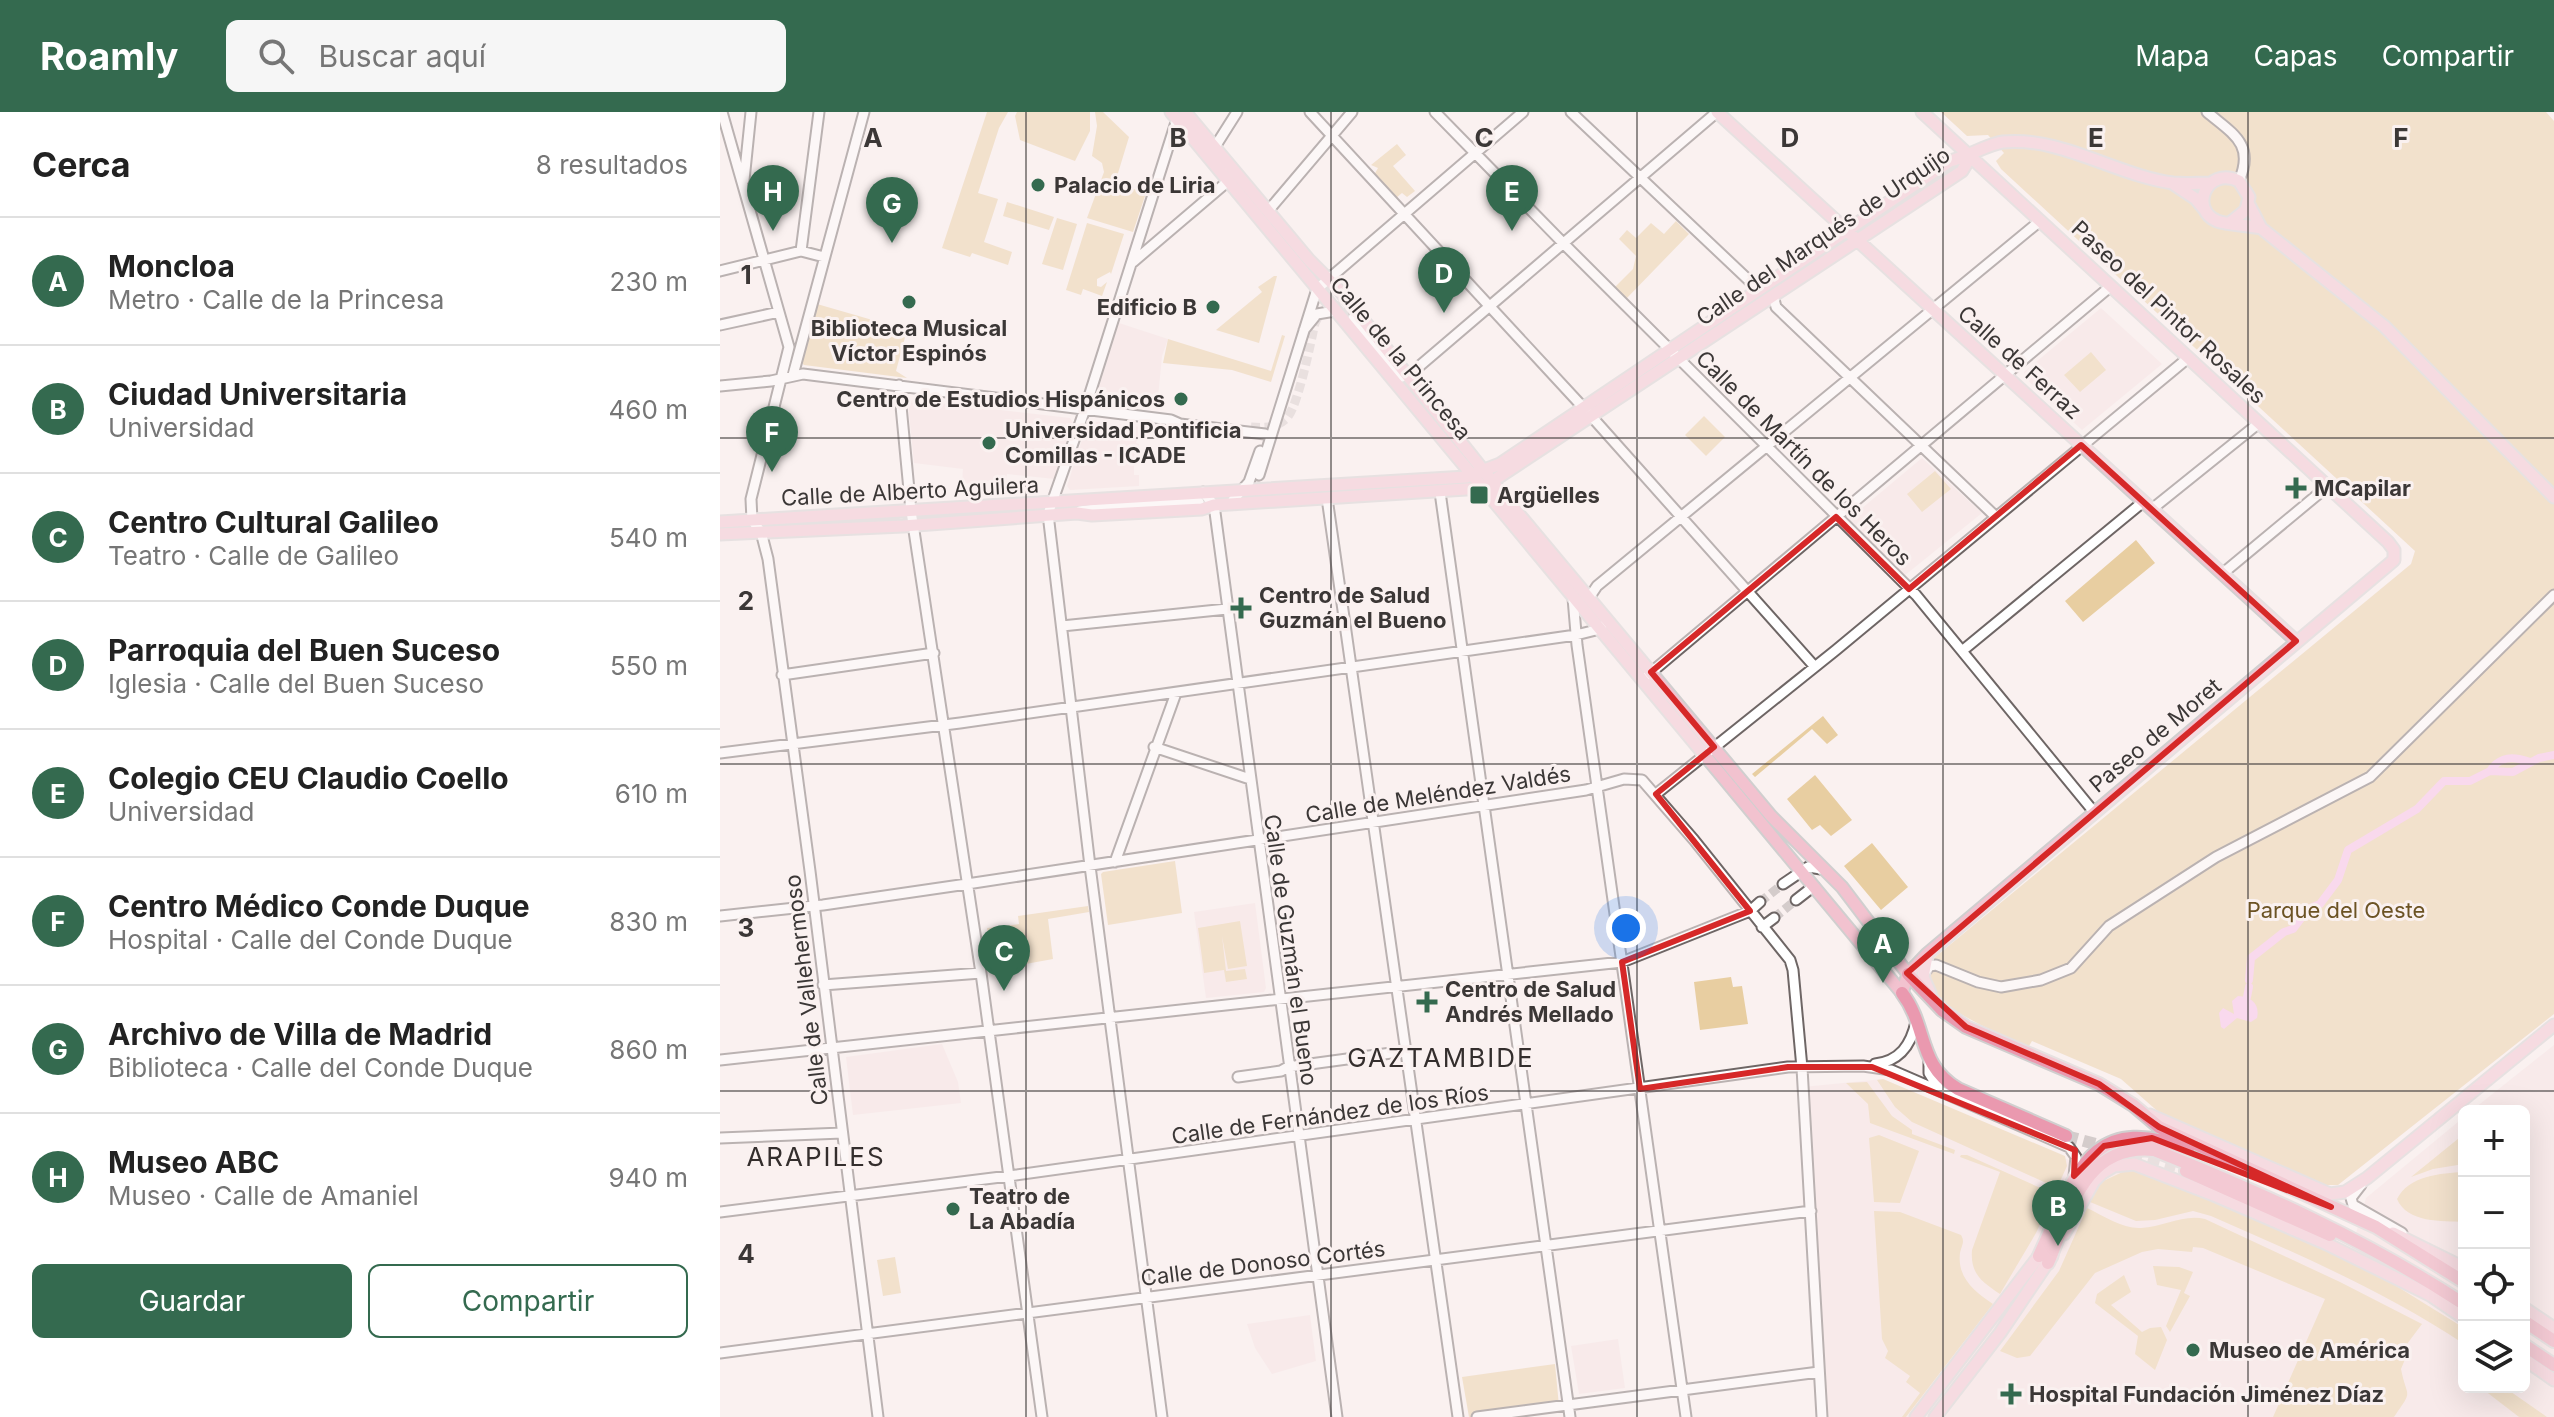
<!DOCTYPE html>
<html lang="es">
<head>
<meta charset="utf-8">
<style>
  :root { --surface:#fff; --page:#f6f6f6; --text:#222; --muted:#767676; --line:#e0e0e0; --accent:#346a4f }
  body { margin:0; font-family:Inter,sans-serif; background:var(--page); color:var(--text) }
  .controls { position:absolute; right:24px; bottom:24px; display:grid; overflow:hidden; border-radius:12px; box-shadow:0 8px 32px #0002 }
  .controls button { width:72px; height:72px; display:grid; place-items:center; padding:0; border:0; border-bottom:2px solid var(--line); background:var(--surface); color:var(--text); font:40px sans-serif }
  .you { position:absolute; left:906px; top:816px; width:28px; height:28px; margin:-20px; border:6px solid #fff; border-radius:50%; background:#1a73e8; box-shadow:0 0 0 12px #1a73e833 }
  .badge { display:grid; place-items:center; width:52px; height:52px; border-radius:50%; background:var(--accent); color:#fff; font-size:26px; font-weight:700 }
  .pin { position:absolute; translate:-50% -66px; filter:drop-shadow(0 2px 4px #0008) }
  .pin::after { content:''; position:absolute; top:42px; width:28px; height:24px; background:inherit; clip-path:polygon(0 0,100% 0,50% 100%) }
  .list { margin:0; padding:0; list-style:none }
  h2 { display:flex; justify-content:space-between; align-items:center; height:104px; margin:0; padding:0 32px; font-size:34px }
  h2 small { font-size:26px; font-weight:400; color:var(--muted) }
  .list li { display:grid; grid-template-columns:52px 1fr auto; gap:24px; align-items:center; box-sizing:border-box; height:128px; padding:0 32px; border-top:2px solid var(--line) }
  .list b { display:block; font-size:30px; white-space:nowrap }
  .list p { margin:0; font-size:26px; white-space:nowrap; color:var(--muted) }
  .list em { font-size:26px; font-style:normal; color:var(--muted) }
  .actions { display:flex; gap:16px; padding:24px 32px }
  .actions a { flex:1; padding:18px 0; border:2px solid var(--accent); border-radius:12px; text-align:center; font-size:28px; color:var(--accent) }
  .actions .main { background:var(--accent); color:#fff }
  .icon { flex:none; width:44px; height:44px; fill:none; stroke:currentColor; stroke-width:2; stroke-linecap:round; stroke-linejoin:round }
  .map { position:relative; flex:none; width:1834px; height:1305px; overflow:hidden }
  header { display:flex; align-items:center; gap:48px; box-sizing:border-box; height:112px; padding:0 40px; background:var(--accent); color:#fff }
  header strong { font-size:38px }
  nav { display:flex; gap:44px; margin-inline-start:auto; font-size:28px }
  .search { width:560px; height:72px; background:var(--page); display:flex; align-items:center; gap:20px; box-sizing:border-box; padding:0 28px; border-radius:12px; color:var(--muted); font-size:30px }
  main { display:flex }
  aside { flex:1; background:var(--surface) }
  .map>svg:first-child { display:block }
  .built { fill:#f6e3e2 }
  .green { fill:#e8cea1 }
  .water { fill:#f8bce9 }
  .lines { fill:none; stroke-linecap:round; stroke-linejoin:round }
  .canal { stroke:#f8bce9; stroke-width:8 }
  .minor-tunnel { stroke:#d4cccb; stroke-width:9; stroke-dasharray:9 4.5; stroke-linecap:butt }
  .highway-tunnel { stroke:#d4cccb; stroke-width:12; stroke-dasharray:12 6; stroke-linecap:butt }
  .minor-casing { stroke:#6e6665; stroke-width:13 }
  .major-casing { stroke:#d0cfcf; stroke-width:15 }
  .highway-casing { stroke:#d0cfcf; stroke-width:16 }
  .minor { stroke:#fff; stroke-width:9 }
  .major { stroke:#f2c2cf; stroke-width:11 }
  .highway { stroke:#ea99af; stroke-width:12 }
  .marked { fill:none; stroke:#d62828; stroke-width:6; stroke-linejoin:round }
  .grid { fill:none; stroke:#3b3736; stroke-width:2; stroke-opacity:0.55 }
  .poi-dot { fill:#346a4f; stroke:#faf1f0; stroke-width:3 }
  .labels { text-anchor:middle; stroke-width:6; stroke-linejoin:round; paint-order:stroke }
  .poi-label { font-size:22px; font-weight:bold; fill:#3b3736; stroke:#faf1f0; text-anchor:start }
  .street-label { font-size:22px; fill:#3b3736; stroke:#faf1f0 }
  .park-label { font-size:22px; fill:#6c5324; stroke:#faf1f0 }
  .quarter-label { font-size:26px; letter-spacing:2px; fill:#342e2d; stroke:#faf1f0 }
  .grid-label { font-size:26px; text-anchor:middle; font-weight:bold; fill:#3b3736; stroke:#faf1f0; stroke-width:6; stroke-linejoin:round; paint-order:stroke }
</style>
</head>
<body>
<header>
<strong>Roamly</strong>
<div class="search"><svg class="icon" aria-label="search" viewBox="0 0 24 24"><circle cx="10" cy="10" r="6"/><path d="M15 15l6 6"/></svg>Buscar aquí</div>
<nav><a>Mapa</a><a>Capas</a><a>Compartir</a></nav>
</header>
<main>
<aside>
<h2>Cerca<small>8 resultados</small></h2>
<ul class="list">
<li><span class="badge">A</span><div><b>Moncloa</b><p>Metro · Calle de la Princesa</p></div><em>230 m</em></li>
<li><span class="badge">B</span><div><b>Ciudad Universitaria</b><p>Universidad</p></div><em>460 m</em></li>
<li><span class="badge">C</span><div><b>Centro Cultural Galileo</b><p>Teatro · Calle de Galileo</p></div><em>540 m</em></li>
<li><span class="badge">D</span><div><b>Parroquia del Buen Suceso</b><p>Iglesia · Calle del Buen Suceso</p></div><em>550 m</em></li>
<li><span class="badge">E</span><div><b>Colegio CEU Claudio Coello</b><p>Universidad</p></div><em>610 m</em></li>
<li><span class="badge">F</span><div><b>Centro Médico Conde Duque</b><p>Hospital · Calle del Conde Duque</p></div><em>830 m</em></li>
<li><span class="badge">G</span><div><b>Archivo de Villa de Madrid</b><p>Biblioteca · Calle del Conde Duque</p></div><em>860 m</em></li>
<li><span class="badge">H</span><div><b>Museo ABC</b><p>Museo · Calle de Amaniel</p></div><em>940 m</em></li>
</ul>
<div class="actions"><a class="main">Guardar</a><a>Compartir</a></div>
</aside>
<div class="map">
<svg width="1834" height="1305" viewBox="0 0 1834 1305">
  <rect width="100%" height="100%" fill="#faf1f0"/>
  <path class="built" d="M1381,196l61,56 -80,66 -58,-53v-5z
    M399,211l49,16 -6,17 -5,52 -58,-7 -3,-5z
    M192,288l158,18 3,5 -18,56 -48,-5 -2,14 -43,-5 1,-14 -49,-6 -6,-59z
    M371,309l50,6 -5,16 3,1v17l-5,1v13h5v11l-69,4 -3,-4 20,-62z
    M1202,346l60,55 -78,63 -55,-57z
    M535,791l11,85 -2,4 -58,6 -12,-86z
    M222,932l16,38 3,21 -108,12 -7,-58z
    M1834,933v372h-732l-19,-330 80,-8 218,95 27,-6 29,9 190,88 19,-67 98,-81v270h60v-276h-53z
    M590,1203l6,46 -44,13 -17,-26 -8,-24z
    M898,1227l7,49 -46,6 -8,-48z"/>
  <path class="green" d="M267,0h21l-9,16 -21,65 20,6 -14,43 28,10 -4,13 -36,-12 -2,4 -28,-9z
    M297,0h73v19l-15,30 -55,-21 -5,-24z
    M375,0h8l26,25 -14,46 31,10 -13,39 -46,-14 17,-46 -2,-9 -10,-7 5,-30z
    M1221,0h605l8,9v893l-216,171h-12l-28,-8 -127,-54 -50,-44 -89,-38 -3,5c-32,-14 -87,-33 -103,-66l3,-18 482,-398 4,-13 -414,-382 -5,-8 8,-8 -16,-18 -21,1z
    M677,32l9,11 -13,11 22,25 -8,6 -5,-4 -6,5 -22,-23 4,-7 -7,-3z
    M287,90l47,15 -5,13 -46,-14z
    M337,106l20,6 -14,46 -21,-6z
    M956,109l13,13 -63,65 -11,-12 18,-18 3,-13 -17,-17 8,-9 9,8 15,-15 13,11z
    M367,111l37,11 -13,40 -1,-2 -13,7v7l4,1 6,-5 -5,14 -19,-7 -2,6 -15,-5z
    M554,164h3l-18,67 -43,-13 46,-38 -4,-5z
    M97,192l90,26 -11,41 11,7 -103,-13 -3,-3z
    M562,223l3,1 -14,46 -39,-12 -69,-7 5,-24 103,32z
    M1371,240l15,18 -26,22 -16,-17z
    M984,304l21,21 -19,19 -21,-21z
    M1215,359l16,18 -29,23 -15,-18z
    M1416,428l19,23 -72,59 -18,-21z
    M1103,604l15,19 -11,9 -15,-15 -57,48 -3,-3z
    M1095,663l37,45 -21,16 -11,-11 -8,5 -25,-31z
    M1152,731l36,44 -27,23 -37,-44z
    M455,749l7,52 -74,12 -7,-51 2,-2z
    M368,794l1,6 -41,7 5,40 -60,11 -6,-42 32,-4 -1,-8z
    M520,809l7,45 -19,3 -6,-33 4,35 19,-2 2,10 -21,3 -2,-12 -20,3 -6,-45z
    M1011,865l2,10 9,-1 6,38 -48,6 -6,-48z
    M1163,967l182,77 2,10 -10,22 -145,-66 -17,-15 -18,-27z
    M1147,970l25,34 20,14v4l43,16 -1,4 -84,-31 -2,-19 -22,-21z
    M1744,1022v30l-31,5 -22,8z
    M1159,1023l40,16 -19,52 -26,-1 -5,-64z
    M1241,1043h6l87,39 -18,39 -36,61c-18,-12 -30,-20 -28,-44l28,-78 -40,-15z
    M1407,1058h12l204,87 42,22 79,49v16c-80,-53 -166,-90 -253,-128l-18,-5 -38,9 -19,1 -46,-19 11,-20z
    M1744,1060v50c-22,-1 -57,1 -67,-23 11,-23 44,-26 67,-27z
    M1367,1096c17,8 36,21 54,20 23,-1 42,-14 64,-9l135,63 82,42 -21,28 5,5 -5,12c6,31 13,19 -7,48h-121l52,-118 -122,-51 -10,-1 -1,5 -34,-3 -16,3 -47,21 -65,83 -13,2 -17,-7 59,-80z
    M1154,1099l26,1 61,23c4,7 1,9 -1,18 -3,25 15,39 33,51l-87,113h-4l18,-24 -14,-11 4,-6 -25,-18 3,-7 -6,-12z
    M175,1145l6,36 -18,3 -6,-36z
    M1433,1154l26,1 14,5 -9,21 6,3 -20,36 -4,-6 15,-36 -24,-5z
    M1404,1163l7,17 -20,13 31,27 8,-4 11,-1 6,13 -12,30 -20,-16 3,-18 -43,-33 2,-9z
    M835,1252l4,42 -90,11 -7,-40z
    M1760,1275h24l43,30h-28z"/>
  <path class="water" d="M1518,884c14,1 22,8 19,22l-6,4 -14,-4 -13,11 -3,-2 -2,-14 4,-5 11,6 -2,-13z"/>
  <g class="lines">
    <path class="canal" d="M1770,659c10,-15 23,-15 40,-9
      M1529,868l2,-22 33,-26 9,-3 15,-20 12,-5 18,-24 10,-30 69,-41 27,-28h26l20,-10 23,1 26,-14 15,-3
      M1527,885l2,-10"/>
    <path class="minor-tunnel" d="M531,315c13,1 25,1 35,-8 12,-11 25,-78 29,-96l6,-11 14,-7 10,3 8,10
      M486,388c22,-4 40,-4 53,-25
      M1040,790l23,-18
      M1054,806l22,-18"/>
    <path class="highway-tunnel" d="M1346,1024l44,12
      M1411,1041l45,13"/>
    <defs>
      <path id="minor" d="M2,0l67,235 -38,152 1,21 9,12 7,27 42,312 68,546
        M590,0l282,305 223,250
        M715,0l129,132 352,351 178,217
        M851,0l187,177
        M1487,0c26,22 48,32 32,69
        M493,38l24,-38
        M24,68l7,-68
        M548,99l84,-99
        M81,139l18,-139
        M413,150l94,-80
        M0,159l81,-20 23,6
        M1053,183l3,12 219,209
        M633,206l49,59
        M0,213l59,-13
        M584,218l13,-16 18,-3
        M73,263l71,-263
        M689,263l308,-263
        M179,273l12,126 70,462 61,444
        M0,274l51,-5 32,-7 368,46 9,4 85,10
        M539,363l58,-186 206,-177
        M483,380l11,13 123,912
        M720,380l130,925
        M607,386l131,919
        M513,388l16,-18 11,-31
        M1432,397l107,-86
        M360,399l37,-5 82,-4
        M1502,462l106,-88
        M853,486l4,47 109,772
        M869,486l8,-12 443,-365
        M342,514l165,-17
        M1242,539l181,-149
        M62,563l152,-22
        M928,563l463,-389
        M434,635l96,32
        M0,641l240,-30 616,-88 24,-6 2,-3
        M936,682l180,-144 352,-292
        M395,750l61,-169
        M1063,772l25,-17 13,2
        M1076,788l18,-14
        M0,804l103,-11 144,-21 619,-94 38,-11 18,1 52,60 96,120 3,10 9,98 20,349
        M1042,815l12,-9
        M1203,862l7,-8 6,-1 42,17 23,5 40,-7 30,-12 38,-42 107,-69 154,-80 184,-182
        M103,873l158,-12
        M0,948l902,-98 128,-51 10,-9
        M1209,949v12l10,16
        M1155,952c25,-3 36,-19 41,-42
        M518,965l43,-6 7,-4 118,-16
        M0,1026l122,-5
        M1641,1073l-10,13 2,7 49,28
        M0,1100l289,-36 779,-109 75,-1 28,4 178,77 7,10 -2,19
        M0,1241l1091,-142
        M442,1305l-72,-551 -42,-352 37,-105 92,-290
        M757,1305l342,-45"/>
      <path id="major" d="M451,0l731,881
        M465,0l124,148 32,32 165,207 265,317 71,71 66,87
        M997,0l579,529
        M1452,71l24,16 9,11
        M1528,91l13,25 123,98 170,171
        M1511,110l15,-12 3,-13 -10,-16c-33,-15 -50,28 -22,40 11,4 32,4 44,7
        M0,410l746,-45 34,-13 450,-303c17,-4 38,-17 53,-19 57,-6 115,34 170,41 12,1 25,0 38,0
        M0,422l183,-8 174,-13 15,2 110,-6 12,-4 268,-17 480,-317 9,-15
        M1207,844l-4,21 7,16
        M1182,881l6,-19 19,-20 467,-394v-10l-6,-8 -466,-430
        M1430,1003l180,79 15,-2 22,-14 187,-153
        M1673,1121l71,35
        M1344,1122l30,-53 8,-8 12,-7 20,-2 80,31 113,49 107,53
        M1710,1183l34,23
        M1804,1196l30,20
        M1804,1247l30,21
        M1196,1305l123,-161
        M1215,1305l65,-84 52,-77"/>
      <path id="highway" d="M1188,862l34,36 24,17 133,57 34,21 26,22 217,100 88,55
        M1182,881c26,34 15,72 56,96l108,47
        M1466,1059l144,64
        M1319,1144c35,-74 46,-147 149,-107
        M1328,1151c22,-52 36,-120 106,-113 108,43 212,90 310,154
        M1804,1209l30,20
        M1804,1233l30,20"/>
    </defs>
    <use href="#minor" class="minor-casing"/>
    <use href="#major" class="major-casing"/>
    <use href="#highway" class="highway-casing"/>
    <use href="#minor" class="minor"/>
    <use href="#major" class="major"/>
    <use href="#highway" class="highway"/>
  </g>
  <path d="M0 0H1834V1305H0ZM1361,333l215,196 -389,332 59,54 133,57 60,43 172,80 -179,-69 -48,8 -30,30 1,-26 -203,-83h-84l-148,22 -18,-127 128,-51 -94,-117 58,-47 -63,-75 185,-155 73,72z" fill="#faf1f0" fill-opacity=".55" fill-rule="evenodd"/>
  <path class="marked" d="M1361,333l215,196 -389,332 59,54 133,57 60,43 172,80 -179,-69 -48,8 -30,30 1,-26 -203,-83h-84l-148,22 -18,-127 128,-51 -94,-117 58,-47 -63,-75 185,-155 73,72z"/>
  <path class="grid" d="M306,0v1305M611,0v1305M917,0v1305M1223,0v1305M1528,0v1305M0,326h1834M0,652h1834M0,979h1834"/>
  <g class="poi-dot">
    <circle cx="318" cy="73" r="8"/>
    <circle cx="189" cy="190" r="8"/>
    <circle cx="493" cy="195" r="8"/>
    <circle cx="461" cy="287" r="8"/>
    <circle cx="269" cy="331" r="8"/>
    <path d="M1572 364h8v8h8v8h-8v8h-8v-8h-8v-8h8z"/>
    <rect x="749" y="373" width="20" height="20" rx="4"/>
    <path d="M517 484h8v8h8v8h-8v8h-8v-8h-8v-8h8z"/>
    <path d="M703 878h8v8h8v8h-8v8h-8v-8h-8v-8h8z"/>
    <circle cx="233" cy="1097" r="8"/>
    <circle cx="1473" cy="1238" r="8"/>
    <path d="M1287 1270h8v8h8v8h-8v8h-8v-8h-8v-8h8z"/>
  </g>
  <g class="labels">
    <g class="poi-label">
      <text x="334" y="81">Palacio de Liria</text>
      <text x="477" y="203" text-anchor="end">Edificio B</text>
      <text x="189" y="224" text-anchor="middle">Biblioteca Musical<tspan x="189" dy="25">Víctor Espinós</tspan></text>
      <text x="445" y="295" text-anchor="end">Centro de Estudios Hispánicos</text>
      <text x="285" y="326">Universidad Pontificia<tspan x="285" dy="25">Comillas - ICADE</tspan></text>
      <text x="1594" y="384">MCapilar</text>
      <text x="777" y="391">Argüelles</text>
      <text x="539" y="491">Centro de Salud<tspan x="539" dy="25">Guzmán el Bueno</tspan></text>
      <text x="725" y="885">Centro de Salud<tspan x="725" dy="25">Andrés Mellado</tspan></text>
      <text x="249" y="1092">Teatro de<tspan x="249" dy="25">La Abadía</tspan></text>
      <text x="1489" y="1246">Museo de América</text>
      <text x="1309" y="1290">Hospital Fundación Jiménez Díaz</text>
    </g>
    <g class="street-label">
      <text transform="translate(1103 124) rotate(-34)" y="8">Calle del Marqués de Urquijo</text>
      <text transform="translate(1449 200) rotate(43)" y="8">Paseo del Pintor Rosales</text>
      <text transform="translate(681 246) rotate(50)" y="8">Calle de la Princesa</text>
      <text transform="translate(1300 250) rotate(42)" y="8">Calle de Ferraz</text>
      <text transform="translate(1084 346) rotate(45)" y="8">Calle de Martín de los Heros</text>
      <text transform="translate(190 379) rotate(-3)" y="8">Calle de Alberto Aguilera</text>
      <text transform="translate(1435 623) rotate(-40)" y="8">Paseo de Moret</text>
      <text transform="translate(718 682) rotate(-9)" y="8">Calle de Meléndez Valdés</text>
      <text transform="translate(571 838) rotate(82)" y="8">Calle de Guzmán el Bueno</text>
      <text transform="translate(86 878) rotate(-97)" y="8">Calle de Vallehermoso</text>
      <text transform="translate(610 1002) rotate(-8)" y="8">Calle de Fernández de los Ríos</text>
      <text transform="translate(543 1151) rotate(-7)" y="8">Calle de Donoso Cortés</text>
    </g>
    <g class="park-label">
      <text x="1616" y="806">Parque del Oeste</text>
    </g>
    <g class="quarter-label">
      <text x="721" y="955">GAZTAMBIDE</text>
      <text x="96" y="1054">ARAPILES</text>
    </g>
  </g>
  <g class="grid-label">
    <text x="153" y="35">A</text>
    <text x="458" y="35">B</text>
    <text x="764" y="35">C</text>
    <text x="1070" y="35">D</text>
    <text x="1376" y="35">E</text>
    <text x="1681" y="35">F</text>
    <text x="26" y="172">1</text>
    <text x="26" y="498">2</text>
    <text x="26" y="825">3</text>
    <text x="26" y="1151">4</text>
  </g>
</svg>
<div class="controls">
<button>+</button>
<button>−</button>
<button><svg class="icon" aria-label="locate" viewBox="0 0 24 24"><circle cx="12" cy="12" r="6"/><path d="M12 2v4M12 18v4M2 12h4M18 12h4"/></svg></button>
<button><svg class="icon" aria-label="layers" viewBox="0 0 24 24"><path d="M12 4l9 5-9 5-9-5zM3 14l9 5 9-5"/></svg></button>
</div>
<div class="you"></div>
<div class="pin badge" style="left:1163px;top:871px">A</div>
<div class="pin badge" style="left:1338px;top:1134px">B</div>
<div class="pin badge" style="left:284px;top:879px">C</div>
<div class="pin badge" style="left:724px;top:201px">D</div>
<div class="pin badge" style="left:792px;top:119px">E</div>
<div class="pin badge" style="left:52px;top:360px">F</div>
<div class="pin badge" style="left:172px;top:131px">G</div>
<div class="pin badge" style="left:53px;top:119px">H</div>
</div>
</main>
</body>
</html>
